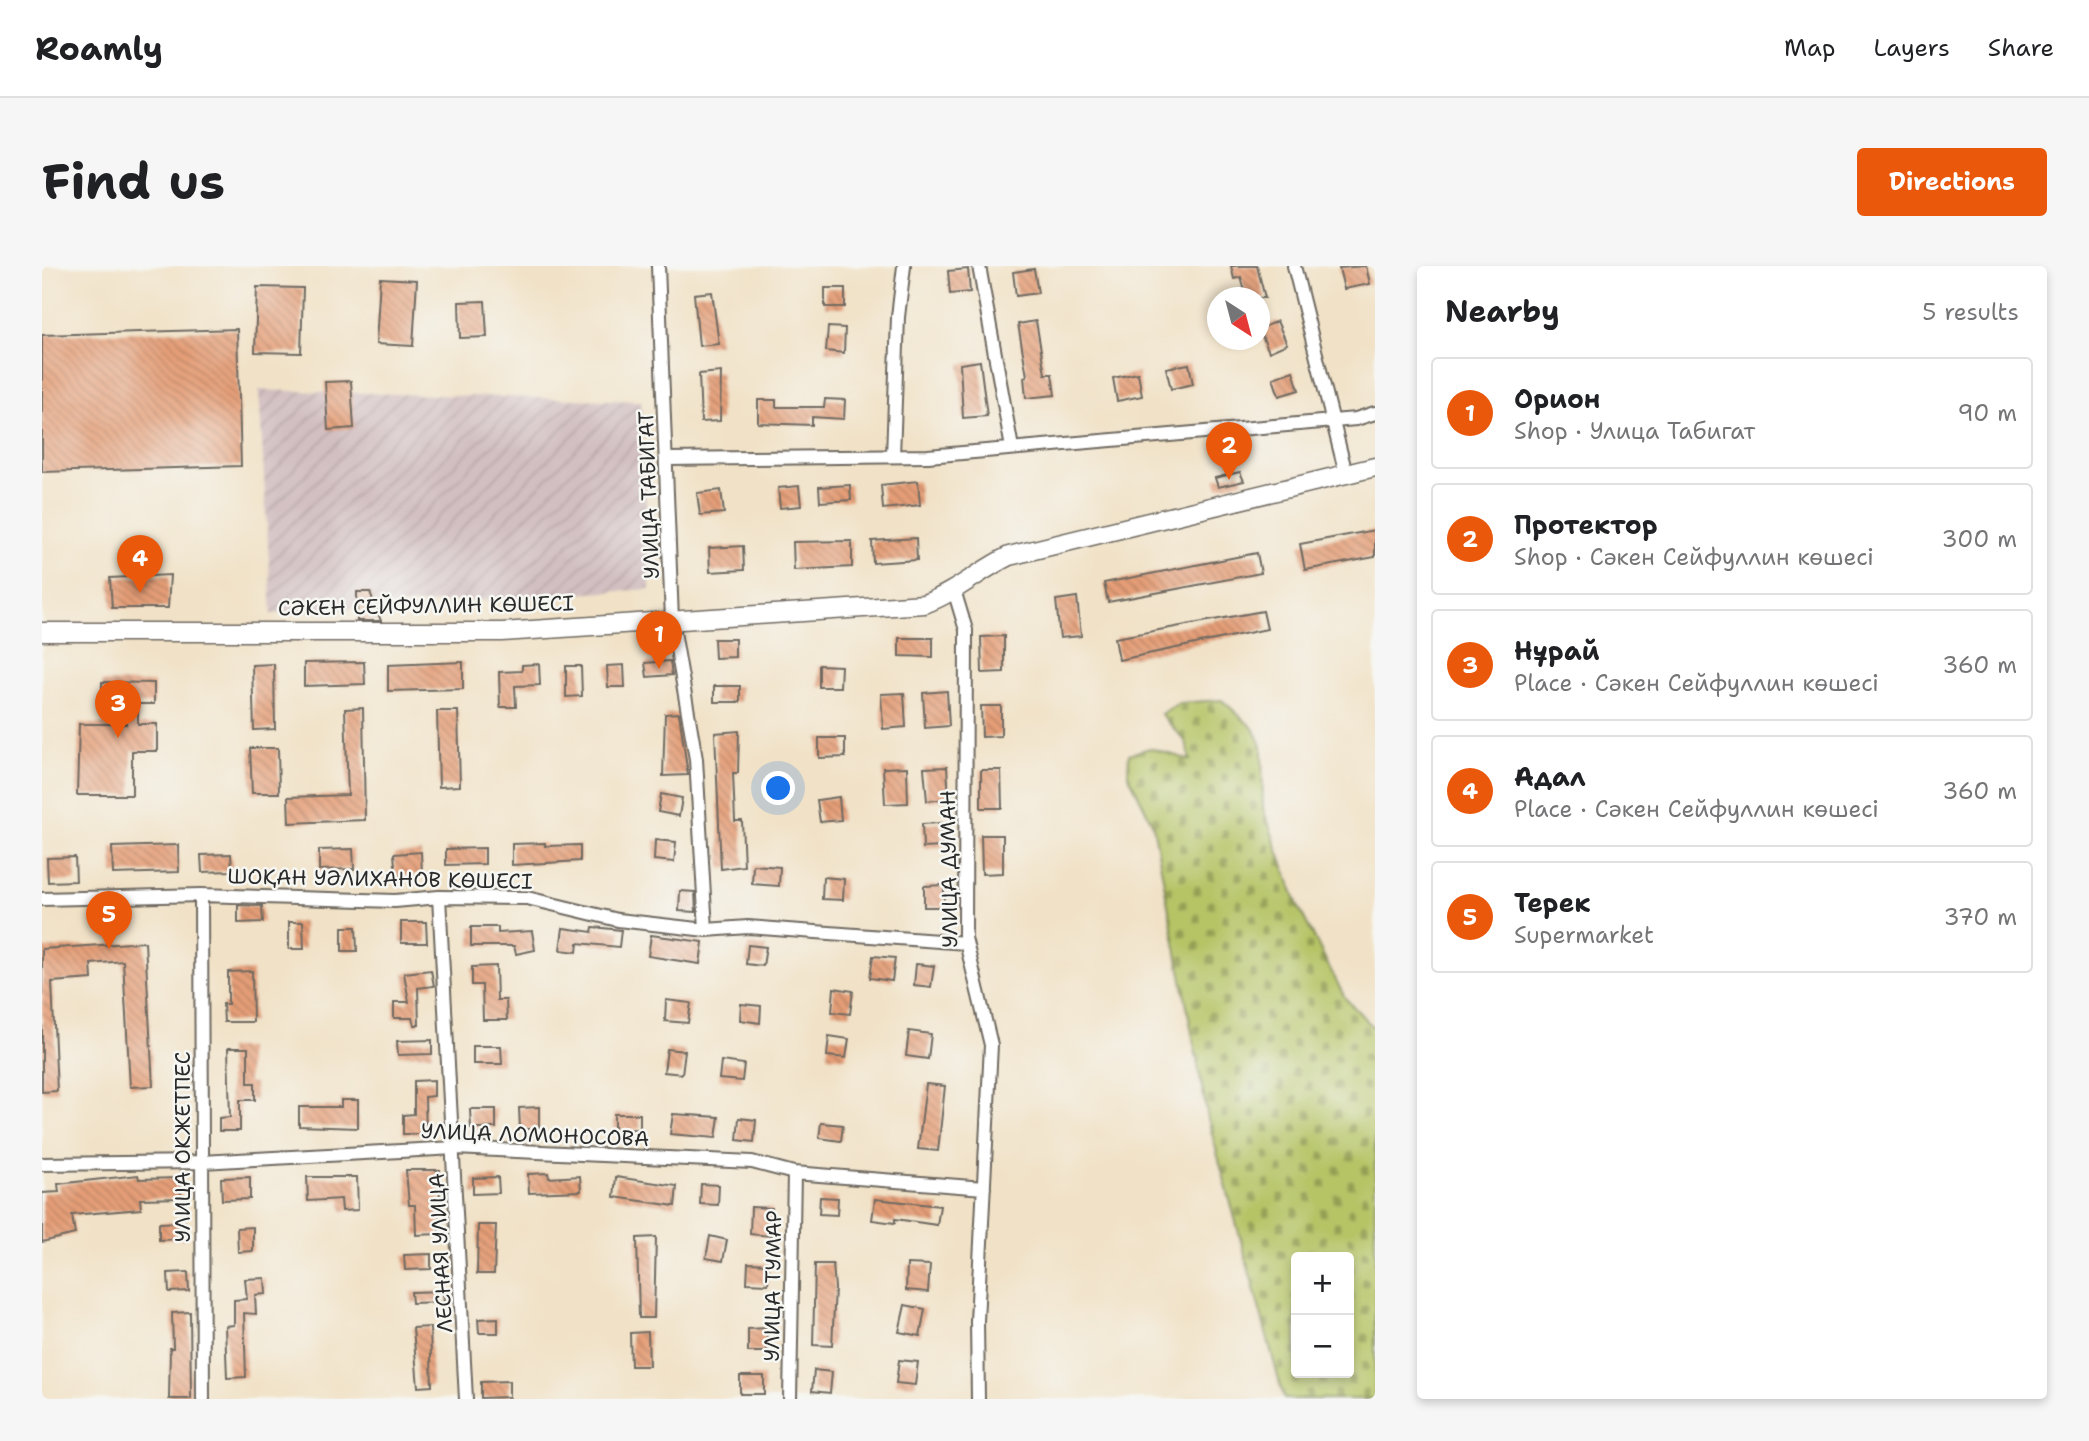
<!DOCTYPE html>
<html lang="en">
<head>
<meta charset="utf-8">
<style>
  :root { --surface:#fff; --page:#f6f6f6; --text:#202124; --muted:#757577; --line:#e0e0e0; --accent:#ea580c }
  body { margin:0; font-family:"Shantell Sans",sans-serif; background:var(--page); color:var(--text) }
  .controls { position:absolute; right:21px; bottom:21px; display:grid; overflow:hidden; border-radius:7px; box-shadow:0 4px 10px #0003 }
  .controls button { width:63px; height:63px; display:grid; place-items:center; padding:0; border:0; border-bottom:2px solid var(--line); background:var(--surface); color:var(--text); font:35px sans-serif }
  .compass { position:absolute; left:1165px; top:21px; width:63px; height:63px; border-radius:50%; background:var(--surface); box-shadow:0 4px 10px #0003; rotate:144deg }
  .you { position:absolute; left:737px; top:523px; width:24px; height:24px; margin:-18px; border:5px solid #fff; border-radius:50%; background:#1a73e8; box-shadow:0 0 0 10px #1a73e833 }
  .badge { display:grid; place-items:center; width:46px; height:46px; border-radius:50%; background:var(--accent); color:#fff; font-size:23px; font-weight:700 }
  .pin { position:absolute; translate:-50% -58px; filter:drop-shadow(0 2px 4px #0008) }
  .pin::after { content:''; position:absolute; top:37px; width:24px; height:21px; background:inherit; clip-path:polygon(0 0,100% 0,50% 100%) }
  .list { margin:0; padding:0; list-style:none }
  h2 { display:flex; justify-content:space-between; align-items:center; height:91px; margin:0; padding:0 28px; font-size:30px }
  h2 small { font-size:23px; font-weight:400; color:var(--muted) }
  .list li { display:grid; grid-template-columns:46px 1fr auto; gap:21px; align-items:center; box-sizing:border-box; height:112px; margin:0 14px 14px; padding:0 14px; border:2px solid var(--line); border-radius:7px }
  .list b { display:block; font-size:26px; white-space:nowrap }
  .list p { margin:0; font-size:23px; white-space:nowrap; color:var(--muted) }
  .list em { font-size:23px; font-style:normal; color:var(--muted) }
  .map { position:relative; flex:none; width:1333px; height:1133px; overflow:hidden; border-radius:7px }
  header { display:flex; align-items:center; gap:42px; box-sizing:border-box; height:98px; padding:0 35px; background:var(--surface); border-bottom:2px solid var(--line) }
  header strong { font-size:33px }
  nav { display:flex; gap:38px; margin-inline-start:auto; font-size:24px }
  .intro { display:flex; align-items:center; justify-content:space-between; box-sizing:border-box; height:168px; padding:0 42px }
  h1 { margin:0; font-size:49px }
  .button { padding:18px 32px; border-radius:7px; background:var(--accent); color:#fff; font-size:24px; font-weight:700 }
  main { display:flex; gap:42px; padding:0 42px }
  aside { flex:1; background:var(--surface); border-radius:7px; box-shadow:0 4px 10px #0003 }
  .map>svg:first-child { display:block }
  .industrial { fill:url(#industrial-furrows) }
  .cemetery { fill:url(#cemetery-stones); stroke:#707848; stroke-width:2; fill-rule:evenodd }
  .building { fill:url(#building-back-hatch) }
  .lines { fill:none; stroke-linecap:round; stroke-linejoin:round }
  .street-casing { stroke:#706b62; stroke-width:16 }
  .secondary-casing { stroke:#706b62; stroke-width:21 }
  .street { stroke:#fff; stroke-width:12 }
  .secondary { stroke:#fff; stroke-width:18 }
  .labels { text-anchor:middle; stroke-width:5; stroke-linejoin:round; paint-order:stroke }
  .street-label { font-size:21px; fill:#2b2b2b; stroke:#f6f6f2 }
</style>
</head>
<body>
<header>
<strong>Roamly</strong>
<nav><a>Map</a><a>Layers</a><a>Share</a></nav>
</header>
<div class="intro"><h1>Find us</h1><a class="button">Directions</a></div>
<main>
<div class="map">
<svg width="1333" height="1133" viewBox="0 0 1333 1133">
  <defs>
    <pattern id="industrial-furrows" width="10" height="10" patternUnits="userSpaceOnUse" patternTransform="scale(1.75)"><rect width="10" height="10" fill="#d2bfc1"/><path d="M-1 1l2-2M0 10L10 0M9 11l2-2" fill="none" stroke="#b4a4a6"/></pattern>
    <pattern id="cemetery-stones" width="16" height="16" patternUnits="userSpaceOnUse" patternTransform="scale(1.75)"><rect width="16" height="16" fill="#b6c466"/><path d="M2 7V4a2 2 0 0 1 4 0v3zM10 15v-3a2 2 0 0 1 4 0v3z" fill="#949f54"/></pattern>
    <pattern id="building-back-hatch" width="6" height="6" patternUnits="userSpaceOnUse" patternTransform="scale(1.75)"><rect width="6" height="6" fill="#e59e77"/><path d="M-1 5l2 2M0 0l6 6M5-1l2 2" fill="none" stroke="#ba8162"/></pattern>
  </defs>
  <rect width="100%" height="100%" fill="#f6f6f2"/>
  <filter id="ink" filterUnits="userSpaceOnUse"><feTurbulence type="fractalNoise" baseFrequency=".0143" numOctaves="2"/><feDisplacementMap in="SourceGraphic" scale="14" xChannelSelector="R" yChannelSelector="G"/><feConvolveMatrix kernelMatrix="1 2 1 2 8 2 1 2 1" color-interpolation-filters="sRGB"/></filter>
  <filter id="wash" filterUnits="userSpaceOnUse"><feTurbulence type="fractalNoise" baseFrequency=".00686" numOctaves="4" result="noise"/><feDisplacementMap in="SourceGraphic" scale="28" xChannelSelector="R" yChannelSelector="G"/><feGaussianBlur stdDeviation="1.57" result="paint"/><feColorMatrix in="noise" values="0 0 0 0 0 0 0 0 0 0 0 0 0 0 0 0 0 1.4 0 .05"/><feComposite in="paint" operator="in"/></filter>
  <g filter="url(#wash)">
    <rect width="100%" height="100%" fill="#f1e2c7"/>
    <path class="industrial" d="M217,124l382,11 9,188 -378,25z"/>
    <path class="cemetery" d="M1180,434l31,28 9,19 1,61 35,98 47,92 30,31v370h-91l-76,-280 -55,-294 -25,-51 1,-20 21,-6 40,12 -4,-18 -25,-28 18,-11zM1254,991h53v116h-53z"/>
    <g id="blocks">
      <path class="building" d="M1189,0h26l8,32h-18l-6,-21 -7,2z
        M1324,0l4,18 -26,5 -5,-21z
        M926,3l2,23 -20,2 -2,-23z
        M992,3l4,24 -22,3 -3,-24z
        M338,12l37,2 -4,66 -37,-2z
        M215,21l46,1 -2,65 -46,-1z
        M783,22h20v19h-20z
        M670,26l7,52 -20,2 -5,-52z
        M443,35l2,36 -27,1 -1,-36z
        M994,55l9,53h7l3,21 -29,3 -2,-21 3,-1 -9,-52z
        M1235,55l10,23 -18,8 -10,-23z
        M786,61l17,1 -1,25 -18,-2z
        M195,63l4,137 -199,6v-137z
        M938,95l7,55 -24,2 -3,-54z
        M1147,98l4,20 -22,5 -5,-21z
        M1251,105l6,19 -20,6 -6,-18z
        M679,106l-1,49 -19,1 -2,-48z
        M1096,107l4,23 -25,5 -4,-23z
        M309,115l3,47 -26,2 -3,-48z
        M783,133l20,1 -1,19 -32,-2v8l-54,-2v-23h18v7h48z
        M1198,206l4,9 -26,6 -3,-9z
        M876,215l2,24 -37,4 -2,-24z
        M808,219l1,15 -31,2 -1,-15z
        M757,220l2,20 -21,2 -2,-20z
        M679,224l3,23 -24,2 -3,-22z
        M1333,264v27l-70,13 -5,-26z
        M874,272l1,22 -44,3 -1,-22z
        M810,275v26l-58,3 -1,-28z
        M701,280l1,24 -34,2 -1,-24z
        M1215,287l4,20 -153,29 -4,-19z
        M128,309l-2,33h-56l-2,-30z
        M315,326h13l11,29h-24z
        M1035,331l4,39 -21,2 -4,-38z
        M1221,345l4,18 -148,31 -4,-22z
        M962,370v36l-22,1 -1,-36z
        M857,372h34v19l-34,-1z
        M672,373h21v18l-20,1z
        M628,395l2,14 -25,2 -2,-14z
        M322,396l1,22 -61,2v-23z
        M421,396v27l-75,2v-26z
        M232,398l1,65 -21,1 -2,-65z
        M497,398l1,21 -25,1 1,21h-16l-1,-35 23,-1v-6z
        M582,399l1,22h-17l-1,-21z
        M777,399l22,1 -1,21h-21z
        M524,400h15l1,30 -16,1z
        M60,416l52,1v21h-16v20h19v27h-25v44h-55l2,-71h47v-20h-24z
        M672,420h26v16h-26z
        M905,425l2,35 -24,2 -2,-35z
        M862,427l2,34 -23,2 -2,-35z
        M939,440h20v30l-19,1z
        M321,442l2,112 -76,3 -1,-26 60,-2 -3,-86z
        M395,445h21l2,75 -21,1z
        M637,447l9,62 -25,1 2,-62z
        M697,465l-1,42h-5l2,48h7l2,45 -23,3 -6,-136z
        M777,472h26v19l-26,1z
        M208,482h28l1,45h-27z
        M865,501l1,36 -23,1 -2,-36z
        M905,501l2,32 -22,2 -3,-33z
        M939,504h20l1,38h-21z
        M619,528l21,4 -3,18 -21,-4z
        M797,531l2,23 -21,2 -3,-22z
        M899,557l1,24 -19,1 -1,-24z
        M939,569h22v38l-21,1z
        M613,574l21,2 -2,20 -20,-2z
        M503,577v3l35,-1v16l-68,4v-21z
        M136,579l1,27 -66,2 -1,-27z
        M443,582v16l-39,1v-16z
        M311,583l1,20 -35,1v-20z
        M379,586l1,22 -26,3 -2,-23z
        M189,588l1,17 -30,1 -1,-17z
        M33,591l1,24 -28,1 -1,-24z
        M711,599l27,2 -1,19 -27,-2z
        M781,611l21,2 -1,21 -21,-1z
        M902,619v22h-20v-21z
        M638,625l15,1 1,20 -17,-1z
        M196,639l24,1 1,16 -25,1z
        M247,656h14l1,27h-15z
        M359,656h25l1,21h-26z
        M300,661h14l1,24h-15z
        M429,661h27v6l34,-2 3,19 -19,4 -2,-8h-43z
        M551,661l28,3 -2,17 -41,-4 -1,9 -17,-2 3,-22 29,4z
        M609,669l52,7 -3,22 -52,-8z
        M103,676l8,144 -23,1 -7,-126 -32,3 1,15 -40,3 5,109 -15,1v-143z
        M706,679l18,2 -3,19 -17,-2z
        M831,690l22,2 -3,23 -22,-3z
        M874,698l18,2 -3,21 -17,-2z
        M454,700l1,34h9l1,20h-24l-1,-35h-10v-18z
        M389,704l3,16 -16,2 1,37h-5l-2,-7h-18v-16h15l-5,-29z
        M210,705l1,51h-29l-1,-18h5v-32z
        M792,722l19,3 -3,23 -18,-2z
        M624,734l25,3 -3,20 -23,-2z
        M699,738l20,2 -1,17 -20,-3z
        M867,765l22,3 -3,25 -22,-3z
        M787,770l20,3 -3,19 -19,-2z
        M390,774v14l-34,1 -1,-14z
        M431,780h28l1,18h-29z
        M186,782h20v35h7v17h-15v31h-21v-13l11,-1z
        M625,783l18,2 -3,23 -18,-2z
        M679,795l23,3 -2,17 -23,-2z
        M392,814v16l-9,1 1,37h-23v-19l11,-1v-33z
        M884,818l19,2 -7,65 -20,-2z
        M299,834h17v28l-59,-2v-19h42z
        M497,841v22h-19l-1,-21z
        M428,843h26v19h-25z
        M572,848h26v15l-26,1z
        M631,848l46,3 -3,21 -46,-4z
        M697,852l17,2 -2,22 -17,-2z
        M779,857l22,2 -2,16 -22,-3z
        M364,904h34l-1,64 -23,1 -1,-30h-6z
        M506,907l1,5 31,-2 1,15 -52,2 -1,-19z
        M96,909l1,4 41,-1 1,20 -41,1 1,10 -69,6 3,19 -33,8v-49l17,-1 -1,-8z
        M208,911v22l-28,1 -1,-22z
        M265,911h50l1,33 -16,1 -1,-12 -33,2z
        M456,911l1,16 -26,1v-16z
        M574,911l61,9 -2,20 -61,-9z
        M659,918l18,1 -1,20 -18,-1z
        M778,931l18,1 -1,17 -18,-1z
        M833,933l65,7 -3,19 -42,-6v4l-23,-3z
        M709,941l21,1 -1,28 -21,-2z
        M143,956v17l-26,1v-17z
        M436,959h18l-2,49h-17z
        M211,961v24l-15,1 -1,-24z
        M668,970l17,4 -4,21 -17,-3z
        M614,971l-2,81h-15l-2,-80z
        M389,988v15l-26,1 -1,-15z
        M706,997l21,1 -1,20 -21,-1z
        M773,998h18l2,24 -3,58 -19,-1z
        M865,998l23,1 -2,27 -22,-2z
        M146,1006l1,19 -20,1 -1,-19z
        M223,1012l1,16 -11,1 1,19 -12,-1 2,64 -19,1 -2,-52 9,-1v-25l13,-1 -2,-20z
        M401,1025l1,11 -32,1 -1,-11z
        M863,1039l20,4 -5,27 -21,-4z
        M148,1046l1,87h-22l1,-51h3l-1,-35z
        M456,1052v15h-19l-1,-14z
        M388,1061l2,59 -14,1 -5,-59z
        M725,1062v24h-19v-23z
        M606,1066l1,34h-18l-1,-33z
        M857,1094l19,2 -3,23 -19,-2z
        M772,1104l18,2 -2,21 -18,-2z
        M698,1110h24v18h-24z
        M467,1115v16l-28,1v-16z"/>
    </g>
  </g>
  <g filter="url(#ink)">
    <use href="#blocks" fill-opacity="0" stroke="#706b62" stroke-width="2"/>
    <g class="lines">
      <defs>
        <path id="street" d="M616,0l14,354 24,139 10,171
          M937,0l33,182
          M1252,0l52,208
          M851,190l5,-139 6,-51
          M626,193l260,-3 428,-37 19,-6
          M912,324l12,40 -1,308 26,107 -14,276 1,78
          M159,629l2,504
          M397,631l27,502
          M0,633l159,-4 194,6 44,-4 88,1 91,22 88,10 42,-3 218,16
          M0,898l160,-2 253,-14 297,14 42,11 190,15
          M748,1133l4,-226"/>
        <path id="secondary" d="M0,366h460l422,-28c31,-11 56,-34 85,-48l366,-89"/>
      </defs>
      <use href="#street" class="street-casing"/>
      <use href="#secondary" class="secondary-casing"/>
      <use href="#street" class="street"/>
      <use href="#secondary" class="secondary"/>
    </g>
  </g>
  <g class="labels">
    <g class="street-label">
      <text transform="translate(607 229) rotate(-92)" y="7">УЛИЦА ТАБИГАТ</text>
      <text transform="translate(384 340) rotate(-1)" y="7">СӘКЕН СЕЙФУЛЛИН КӨШЕСІ</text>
      <text transform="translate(907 603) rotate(-91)" y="7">УЛИЦА ДУМАН</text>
      <text transform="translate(338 613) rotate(1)" y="7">ШОҚАН УӘЛИХАНОВ КӨШЕСІ</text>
      <text transform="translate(493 869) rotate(2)" y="7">УЛИЦА ЛОМОНОСОВА</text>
      <text transform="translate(141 881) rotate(-90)" y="7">УЛИЦА ОКЖЕТПЕС</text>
      <text transform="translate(399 987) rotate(-93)" y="7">ЛЕСНАЯ УЛИЦА</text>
      <text transform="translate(731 1020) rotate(-89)" y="7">УЛИЦА ТУМАР</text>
    </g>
  </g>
</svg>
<div class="controls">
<button>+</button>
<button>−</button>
</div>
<svg class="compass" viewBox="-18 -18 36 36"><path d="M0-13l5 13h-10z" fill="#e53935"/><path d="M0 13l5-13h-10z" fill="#757577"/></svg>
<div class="you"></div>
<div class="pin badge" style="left:617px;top:403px">1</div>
<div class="pin badge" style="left:1187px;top:214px">2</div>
<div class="pin badge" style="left:76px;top:472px">3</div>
<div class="pin badge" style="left:98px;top:327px">4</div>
<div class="pin badge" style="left:67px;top:683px">5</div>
</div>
<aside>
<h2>Nearby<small>5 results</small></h2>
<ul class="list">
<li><span class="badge">1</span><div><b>Орион</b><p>Shop · Улица Табигат</p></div><em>90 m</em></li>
<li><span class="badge">2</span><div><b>Протектор</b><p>Shop · Сәкен Сейфуллин көшесі</p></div><em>300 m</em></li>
<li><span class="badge">3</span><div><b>Нұрай</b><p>Place · Сәкен Сейфуллин көшесі</p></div><em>360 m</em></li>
<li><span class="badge">4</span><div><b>Адал</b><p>Place · Сәкен Сейфуллин көшесі</p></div><em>360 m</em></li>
<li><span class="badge">5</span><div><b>Терек</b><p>Supermarket</p></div><em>370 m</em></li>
</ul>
</aside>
</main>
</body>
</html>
